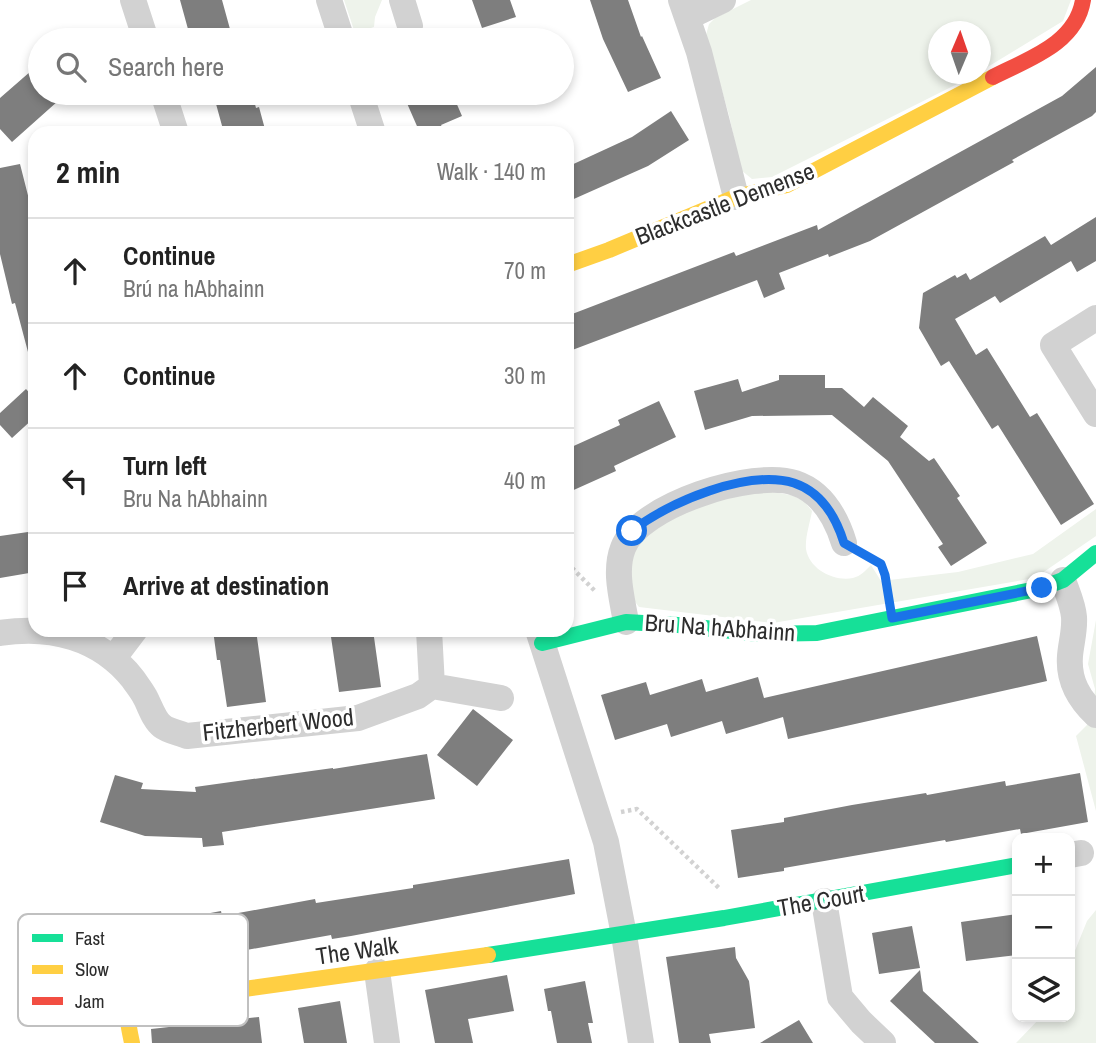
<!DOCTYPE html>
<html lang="en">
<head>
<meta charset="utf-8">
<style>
  :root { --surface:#fff; --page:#f2f2f2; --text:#222; --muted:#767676; --line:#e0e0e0 }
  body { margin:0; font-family:"Archivo Narrow",sans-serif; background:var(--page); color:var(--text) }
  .controls { position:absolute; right:21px; bottom:21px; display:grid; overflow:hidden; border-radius:14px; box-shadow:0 4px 10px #0003 }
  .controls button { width:63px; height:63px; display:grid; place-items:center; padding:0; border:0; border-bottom:2px solid var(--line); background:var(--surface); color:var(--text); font:35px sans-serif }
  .compass { position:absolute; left:928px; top:21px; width:63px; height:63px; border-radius:50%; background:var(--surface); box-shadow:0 4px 10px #0003; rotate:2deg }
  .stop { position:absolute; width:21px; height:21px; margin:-16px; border:5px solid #1a73e8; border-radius:50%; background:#fff }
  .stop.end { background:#1a73e8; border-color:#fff; box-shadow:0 2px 7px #0008 }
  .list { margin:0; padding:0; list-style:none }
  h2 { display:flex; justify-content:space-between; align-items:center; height:91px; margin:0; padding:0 28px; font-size:30px }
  h2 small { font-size:23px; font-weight:400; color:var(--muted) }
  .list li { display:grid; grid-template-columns:46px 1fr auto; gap:21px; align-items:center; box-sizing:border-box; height:105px; padding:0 28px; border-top:2px solid var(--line) }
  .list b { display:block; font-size:26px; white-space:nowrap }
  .list p { margin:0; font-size:23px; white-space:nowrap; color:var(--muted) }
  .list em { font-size:23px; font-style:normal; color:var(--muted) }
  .icon { flex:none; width:38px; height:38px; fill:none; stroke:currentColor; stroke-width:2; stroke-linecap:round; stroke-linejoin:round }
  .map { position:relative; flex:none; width:1096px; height:1043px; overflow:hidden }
  .search { position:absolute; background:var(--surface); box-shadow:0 4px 10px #0003; left:28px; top:28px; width:546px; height:77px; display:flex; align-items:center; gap:18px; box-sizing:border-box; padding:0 24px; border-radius:38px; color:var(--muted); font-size:26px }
  .panel { position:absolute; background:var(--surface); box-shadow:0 4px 10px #0003; left:28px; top:126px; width:546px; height:511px; border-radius:21px }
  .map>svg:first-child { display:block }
  .green { fill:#eef3eb }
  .building { fill:#7e7e7e }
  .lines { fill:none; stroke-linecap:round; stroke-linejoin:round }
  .path { stroke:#d2d2d2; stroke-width:4.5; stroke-dasharray:3.5 3.5; stroke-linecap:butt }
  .street { stroke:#d2d2d2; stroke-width:26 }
  .fast { stroke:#16e098; stroke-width:16 }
  .slow { stroke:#ffcf43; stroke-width:16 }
  .jam { stroke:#f24e42; stroke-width:16 }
  .route { stroke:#1a73e8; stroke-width:9 }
  .labels { text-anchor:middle; stroke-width:7; stroke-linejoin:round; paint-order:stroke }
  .street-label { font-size:24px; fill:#2d2d2d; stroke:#fff }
  .key { fill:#fff; stroke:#c0c0c0; stroke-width:2 }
  .key-label { font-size:19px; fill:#2d2d2d }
</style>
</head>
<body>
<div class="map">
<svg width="1096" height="1043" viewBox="0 0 1096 1043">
  <rect width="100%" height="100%" fill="#fff"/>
  <path class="green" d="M344,0h38l-7,17 -1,10 -19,6z
    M751,0h320l-8,21 -82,50v-39h-42v42h38l-205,103 -20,2 -11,-9 -12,-55 -23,-80 3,-11 6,-6z
    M752,489l39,6 13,6 8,10c-2,12 -7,26 -6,38 3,20 28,33 47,29 8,-2 12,-7 18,-13l10,16 77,-9 75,-18 63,-45v27l-61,42 -262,45 -134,-16 -10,-13c0,-10 0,-36 4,-43 15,-32 87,-51 119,-62z
    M1096,620v191l-20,-75 17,-17 2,-30 -7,-25z
    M1096,910v133h-80l25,-26h29v-54l17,-42z"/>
  <path class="building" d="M180,0h42l11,40h-42z
    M472,0h38l6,17 -34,11z
    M590,0h38l13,37 1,-1 19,42 -33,14 -25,-53z
    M1096,67v45l-4,4 -80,44 2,2 -144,79 -41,16 -1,-3 -49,19 6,16 -21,9 -7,-18 -190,72v-36l167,-64 2,4 81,-31 1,5 244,-134z
    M31,71l9,10v12h10l8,8 -46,41 -12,-13v-31z
    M213,93h39l4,15 3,-1 7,26h-42z
    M425,93h27l10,23 -21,9 4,8h-25l-14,-32z
    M671,111l18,29 -41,26 -81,36v-35l65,-30z
    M20,164l15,59v128l-7,1 -13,-49 -3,1 -12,-50v-86z
    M1096,217v44l-19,11 -6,-11 -71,42 -5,-7 -40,23 21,36 11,-7 43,69 7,-4 57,91 -33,21 -63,-100 -6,4 -43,-68 -8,5 -22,-38 4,-35 32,-18 2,3 9,-5 4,7 75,-44 6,9z
    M779,375h46v13h17l22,19 9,-10 35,29 -8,11 29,24 5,-3 26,38 -3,2 30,45 -36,23 -13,-19 5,-3 -55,-83 -56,-46 -80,1 -47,14 -11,-39 44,-12 4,13 37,-12z
    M26,389l9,10v18l-23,21 -12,-13v-12z
    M659,401l17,36 -62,29 2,5 -49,22v-44l53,-24 -2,-5z
    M35,531v41l-35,6v-42z
    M213,630h43l10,72 -39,5 -7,-47h-3z
    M330,630h43l8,57 -42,5z
    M1037,636l10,45 -259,58 -5,-22 -57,17 -4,-13 -51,16 -4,-13 -52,16 -14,-45 45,-13 4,13 52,-16 4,13 52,-15 6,21z
    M473,709l40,31 -36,46 -40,-31z
    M427,754l8,45 -213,33 2,13 -21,2 -1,-9 -57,-2 -45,-14 15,-47 28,8 -2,6 55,3 -1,-5 138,-19v1z
    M1080,773l8,49 -67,12 -1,-5 -74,13 -1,-2 -161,28v3l-46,7 -7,-48 53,-8v-4l68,-13 74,-12 1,2 78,-14 1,5z
    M569,859l6,35 -224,42 -19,3 -1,-4 -90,16 -1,-3 -53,9 -49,10 2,9 -39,7 -6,-32 15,-3 -5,-31 23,-4 3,15 90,-17 1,5 93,-17 1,4 97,-15v-3l19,-3z
    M1017,914v41l-51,6 -5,-39z
    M912,926l8,42 -41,6 -7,-41z
    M735,947l1,11 13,23 6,47 -46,6 2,9h-32l-13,-86z
    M920,970l3,21 56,52h-44l-45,-42z
    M507,975l7,36 -46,8 5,24h-38l-10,-53z
    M585,981l8,42h-5l4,20h-35l-6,-32h-3l-4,-22z
    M340,1001l7,42h-43l-6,-35z
    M259,1017l3,26h-110l-1,-14z
    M799,1020l14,23h-53z"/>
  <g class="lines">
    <path class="path" d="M366,40l22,-7
      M863,554l18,10 6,26
      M567,563l29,29
      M621,812l16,-3 83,80"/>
    <path class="street" d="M133,0l13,40
      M329,0l13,40
      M402,0l8,26
      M681,0l18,52 37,145
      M688,17l35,-17
      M163,93l13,40
      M360,93l13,40
      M1096,318l-43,27 43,69
      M1063,580c4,12 10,24 11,37 1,14 -3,26 -4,39 -2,25 9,43 26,59
      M626,622c-4,-24 -12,-51 -3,-74 16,-43 131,-79 172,-65 27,9 41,34 49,60
      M538,630l68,212 18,93 17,108
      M0,633c50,-8 100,4 133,46 4,6 9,12 12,18 5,9 9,23 17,29 6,5 18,7 25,10l171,-18 60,-22 14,-10 -3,-56
      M113,659l22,-29
      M432,686l69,12
      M1070,855l11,-2
      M824,901l16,96 21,25 22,21
      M377,971l10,72"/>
    <path class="fast" d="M542,643l84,-21 52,3 81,9 58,-1 225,-45 21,-8 33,-27
      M488,955l236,-37 293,-53"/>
    <path class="slow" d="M567,265l42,-15 127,-53 51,-12 206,-108
      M132,1043c-4,-22 -9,-28 12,-40l344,-48"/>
    <path class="jam" d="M993,77c35,-18 83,-33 90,-77"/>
  </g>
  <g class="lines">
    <path class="route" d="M632,531c36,-29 116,-62 162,-48 27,9 42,34 50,60l37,21 4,11 7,43 150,-30"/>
  </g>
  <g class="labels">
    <g class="street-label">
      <text transform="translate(725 204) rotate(-21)" y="8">Blackcastle Demense</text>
      <text transform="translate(720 628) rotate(4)" y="8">Bru Na hAbhainn</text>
      <text transform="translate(278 725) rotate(-6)" y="8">Fitzherbert Wood</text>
      <text transform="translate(821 901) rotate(-10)" y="8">The Court</text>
      <text transform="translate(357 951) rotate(-8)" y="8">The Walk</text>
    </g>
  </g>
  <rect x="18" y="914" width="230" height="112" rx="10" class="key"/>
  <rect x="32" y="934" width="31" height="8" fill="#16e098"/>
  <rect x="32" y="965" width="31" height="9" fill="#ffcf43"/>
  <rect x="32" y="997" width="31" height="8" fill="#f24e42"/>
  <g class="key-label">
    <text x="75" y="945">Fast</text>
    <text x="75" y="976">Slow</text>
    <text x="75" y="1008">Jam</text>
  </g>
</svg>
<div class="controls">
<button>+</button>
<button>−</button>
<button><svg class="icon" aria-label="layers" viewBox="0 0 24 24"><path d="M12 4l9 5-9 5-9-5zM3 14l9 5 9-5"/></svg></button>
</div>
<svg class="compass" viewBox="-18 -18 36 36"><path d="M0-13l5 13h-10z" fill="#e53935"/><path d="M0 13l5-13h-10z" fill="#767676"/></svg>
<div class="stop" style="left:632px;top:531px"></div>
<div class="stop end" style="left:1042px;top:588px"></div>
<div class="search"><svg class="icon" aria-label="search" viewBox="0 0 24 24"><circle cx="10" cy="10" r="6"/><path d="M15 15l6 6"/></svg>Search here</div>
<section class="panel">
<h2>2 min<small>Walk · 140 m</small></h2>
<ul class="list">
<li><svg class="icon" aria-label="ahead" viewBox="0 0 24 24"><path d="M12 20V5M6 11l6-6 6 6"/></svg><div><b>Continue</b><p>Brú na hAbhainn</p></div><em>70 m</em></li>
<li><svg class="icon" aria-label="ahead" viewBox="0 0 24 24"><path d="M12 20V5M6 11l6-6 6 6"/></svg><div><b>Continue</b></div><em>30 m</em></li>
<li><svg class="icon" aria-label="left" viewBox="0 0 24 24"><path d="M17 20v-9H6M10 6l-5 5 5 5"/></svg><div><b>Turn left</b><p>Bru Na hAbhainn</p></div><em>40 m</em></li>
<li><svg class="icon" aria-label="arrive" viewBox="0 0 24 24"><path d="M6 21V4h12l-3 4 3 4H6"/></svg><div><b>Arrive at destination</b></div></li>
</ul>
</section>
</div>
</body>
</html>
